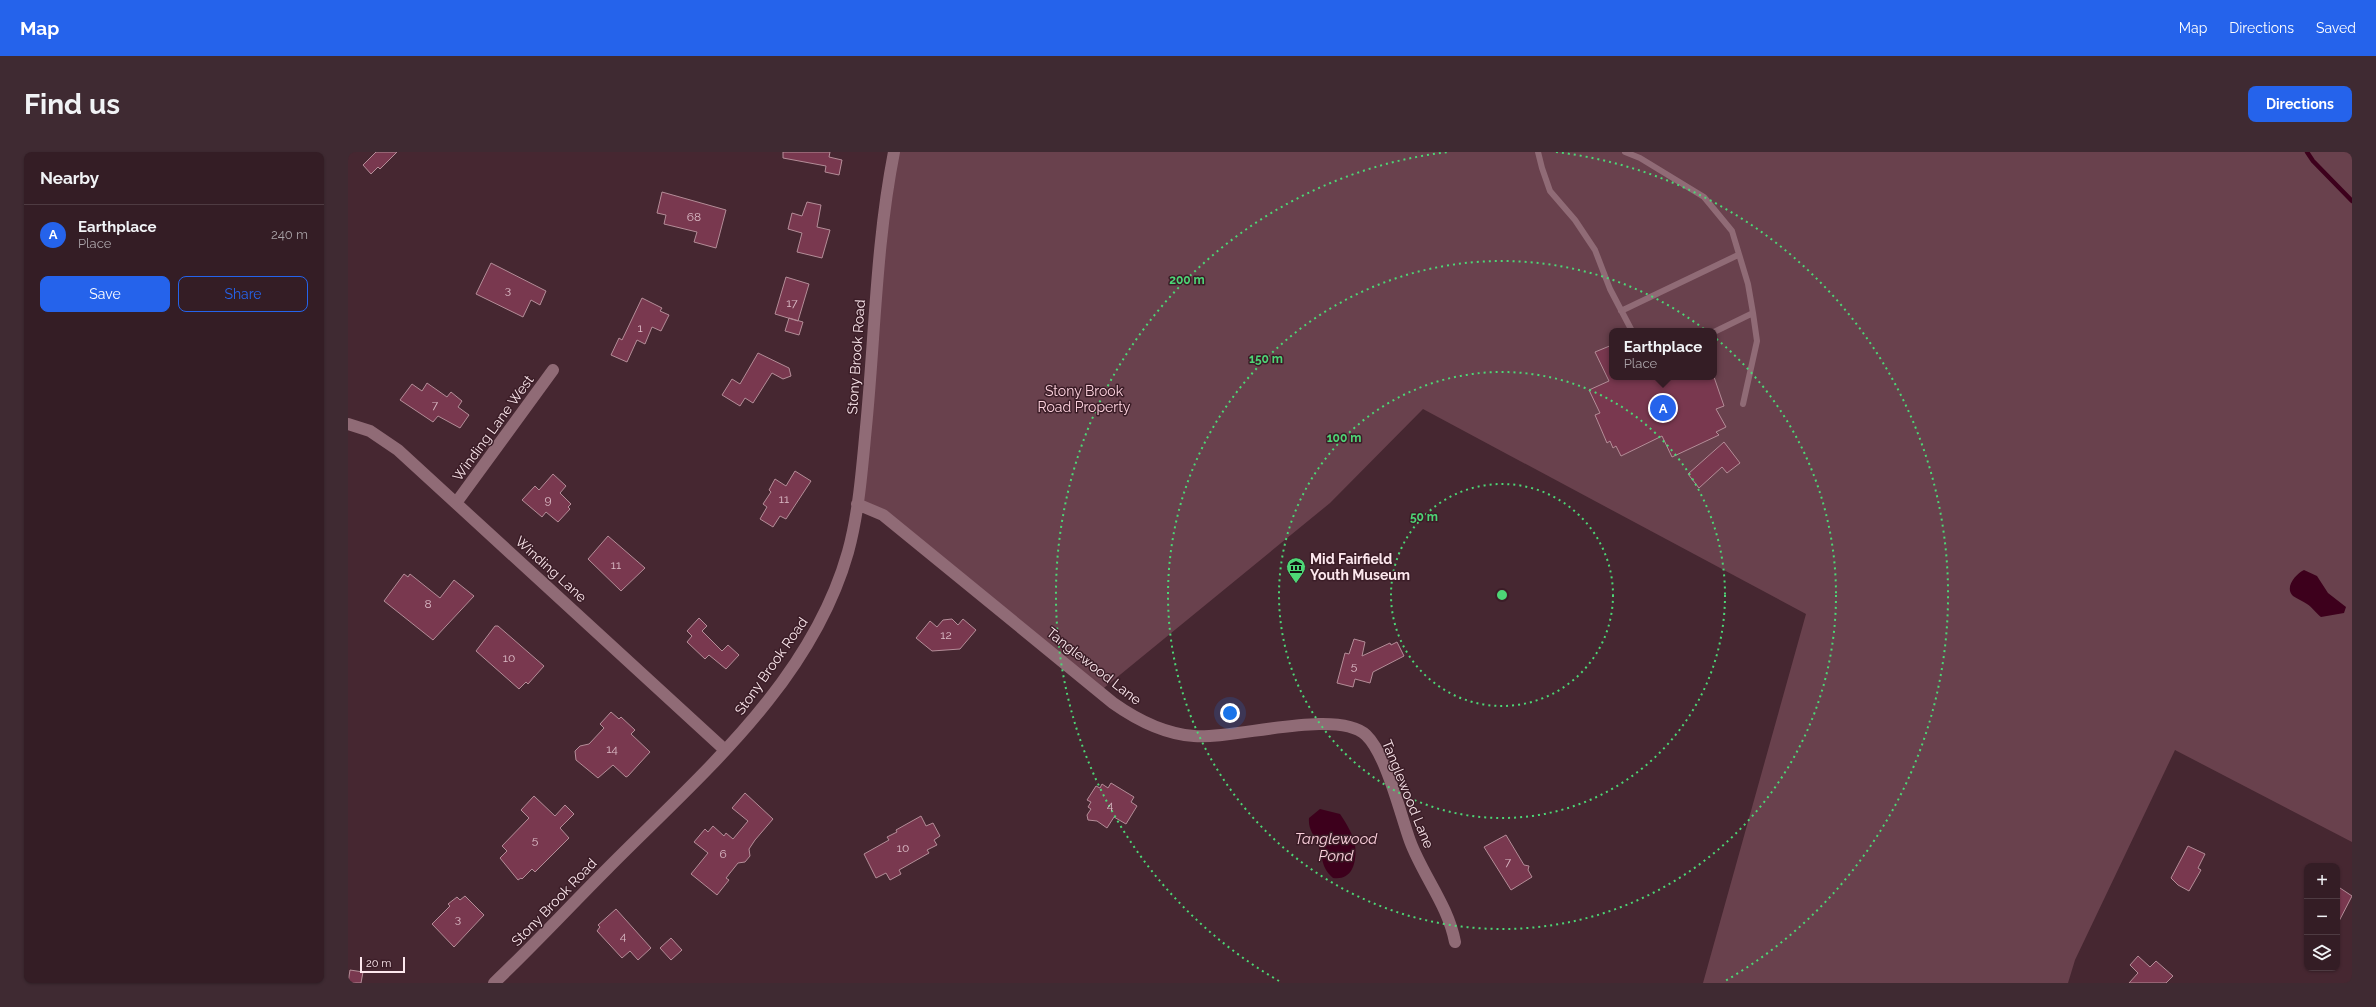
<!DOCTYPE html>
<html lang="en">
<head>
<meta charset="utf-8">
<style>
  :root { --surface:#341d25; --page:#3f2a32; --text:#f1f3f6; --muted:#a9a2a7; --line:#4e3b42; --accent:#2563eb }
  body { margin:0; font-family:Raleway,sans-serif; background:var(--page); color:var(--text) }
  .controls { position:absolute; right:12px; bottom:12px; display:grid; overflow:hidden; border-radius:8px; box-shadow:0 1px 3px #0004 }
  .controls button { width:36px; height:36px; display:grid; place-items:center; padding:0; border:0; border-bottom:1px solid var(--line); background:var(--surface); color:var(--text); font:20px sans-serif }
  .scale { position:absolute; left:12px; bottom:10px; width:45px; box-sizing:border-box; padding-left:4px; border:2px solid #fce7ed; border-top:0; font-size:11px; line-height:14px; white-space:nowrap; color:#fce7ed; -webkit-text-stroke:3px #3b1d27; paint-order:stroke }
  .you { position:absolute; left:882px; top:561px; width:14px; height:14px; margin:-10px; border:3px solid #fff; border-radius:50%; background:#1a73e8; box-shadow:0 0 0 6px #1a73e833 }
  .badge { display:grid; place-items:center; width:26px; height:26px; border-radius:50%; background:var(--accent); color:#fff; font-size:13px; font-weight:700 }
  .pin { position:absolute; translate:-50% -50%; border:2px solid #fff; box-shadow:0 1px 4px #0006 }
  .popup { position:absolute; left:1261px; top:176px; width:108px; height:52px; box-sizing:border-box; display:grid; place-content:center; border-radius:8px; background:var(--surface); filter:drop-shadow(0 1px 3px #0005); font-size:13px; white-space:nowrap; color:var(--muted) }
  .popup b { font-size:15px; color:var(--text) }
  .popup::after { content:''; position:absolute; left:50%; top:100%; margin-left:-8px; border:8px solid transparent; border-top-color:var(--surface) }
  .list { margin:0; padding:0; list-style:none }
  h2 { display:flex; justify-content:space-between; align-items:center; height:52px; margin:0; padding:0 16px; font-size:17px }
  h2 small { font-size:13px; font-weight:400; color:var(--muted) }
  .list li { display:grid; grid-template-columns:26px 1fr auto; gap:12px; align-items:center; box-sizing:border-box; height:60px; padding:0 16px; border-top:1px solid var(--line) }
  .list b { display:block; font-size:15px; white-space:nowrap }
  .list p { margin:0; font-size:13px; white-space:nowrap; color:var(--muted) }
  .list em { font-size:13px; font-style:normal; color:var(--muted) }
  .actions { display:flex; gap:8px; padding:12px 16px }
  .actions a { flex:1; padding:9px 0; border:1px solid var(--accent); border-radius:8px; text-align:center; font-size:14px; color:var(--accent) }
  .actions .main { background:var(--accent); color:#fff }
  .icon { flex:none; width:22px; height:22px; fill:none; stroke:currentColor; stroke-width:2; stroke-linecap:round; stroke-linejoin:round }
  .map { position:relative; flex:none; width:2004px; height:831px; overflow:hidden; border-radius:8px }
  header { display:flex; align-items:center; gap:24px; box-sizing:border-box; height:56px; padding:0 20px; background:var(--accent); color:#fff }
  header strong { font-size:19px }
  nav { display:flex; gap:22px; margin-inline-start:auto; font-size:14px }
  .intro { display:flex; align-items:center; justify-content:space-between; box-sizing:border-box; height:96px; padding:0 24px }
  h1 { margin:0; font-size:28px }
  .button { padding:10px 18px; border-radius:8px; background:var(--accent); color:#fff; font-size:14px; font-weight:700 }
  main { display:flex; gap:24px; padding:0 24px }
  aside { flex:1; background:var(--surface); border-radius:8px; box-shadow:0 1px 3px #0004 }
  .map>svg:first-child { display:block }
  .green { fill:#69414d; fill-rule:evenodd }
  .water { fill:#3d001c }
  .lines { fill:none; stroke-linecap:round; stroke-linejoin:round }
  .stream { stroke:#3d001c; stroke-width:4.5 }
  .building { fill:#79384f; stroke:#b48d98 }
  .service { stroke:#906b76; stroke-width:6 }
  .minor { stroke:#906b76; stroke-width:12 }
  .ring { fill:none; stroke:#4dd676; stroke-width:2; stroke-dasharray:2 4 }
  .labels { text-anchor:middle; stroke-width:3; stroke-linejoin:round; paint-order:stroke }
  .number-label { font-size:12px; fill:#dbbbc6 }
  .street-label { font-size:14px; fill:#fce7ed; stroke:#3b1d27 }
  .park-label { font-size:14px; fill:#fed3df; stroke:#3b1d27 }
  .poi-label { font-size:14px; font-weight:bold; fill:#fce7ed; stroke:#3b1d27; text-anchor:start }
  .water-label { font-size:15px; font-style:italic; fill:#fdd2de; stroke:#3b1d27 }
  .centre { fill:#4dd676; stroke:#3b1d27; stroke-width:2 }
  .ring-label { font-size:12px; text-anchor:middle; font-weight:bold; fill:#4dd676; stroke:#3b1d27; stroke-width:3; stroke-linejoin:round; paint-order:stroke }
</style>
</head>
<body>
<header>
<strong>Map</strong>
<nav><a>Map</a><a>Directions</a><a>Saved</a></nav>
</header>
<div class="intro"><h1>Find us</h1><a class="button">Directions</a></div>
<main>
<aside>
<h2>Nearby<small></small></h2>
<ul class="list">
<li><span class="badge">A</span><div><b>Earthplace</b><p>Place</p></div><em>240 m</em></li>
</ul>
<div class="actions"><a class="main">Save</a><a>Share</a></div>
</aside>
<div class="map">
<svg width="2004" height="831" viewBox="0 0 2004 831">
  <rect width="100%" height="100%" fill="#462731"/>
  <path class="green" d="M546,0h1458v690l-177,-92 -100,210 -7,23h-365l103,-369 -383,-205 -93,94 -231,189 -239,-193zM1264,179h102v46h-102z"/>
  <path class="water" d="M1956,418l13,6 11,17 18,14 -2,6 -23,4c-5,-4 -9,-10 -14,-13 -4,-3 -10,-5 -14,-8 -9,-9 3,-22 11,-26z
    M972,657l20,5c5,7 14,22 15,31 2,16 -2,36 -22,33 -13,-12 -9,-19 -15,-33 -4,-11 -10,-15 -9,-27z"/>
  <g class="lines">
    <path class="stream" d="M1959,0l6,9 39,40"/>
  </g>
  <path class="building" d="M28,0h21l-17,17 -2,-2 -7,7 -8,-9z
    M435,0h47l-1,5 13,3 -3,15 -14,-3 1,-6 -43,-8z
    M314,40l64,18 -10,38 -22,-6 3,-10 -33,-8 2,-9 -9,-2z
    M459,50l14,3 -4,22 13,3 -8,28 -25,-6 5,-19 -14,-4 4,-16 10,3z
    M143,111l55,28 -6,14 -9,-5 -8,17 -47,-23z
    M438,125l23,7 -11,37 -23,-7z
    M294,146l20,10 -2,3 9,4 -8,16 -9,-4 -7,17 -8,-4 -10,22 -16,-7 8,-17 3,2z
    M441,166l14,4 -4,13 -14,-4z
    M1264,193v32h102l10,29 -8,3 10,18 -10,5 3,3 -47,22 -10,-21 -41,20 -5,-10 -3,2 -3,-7 -3,2 -12,-28 5,-2 -11,-23 20,-9 -14,-29z
    M410,201l31,15 2,8 -8,3 -11,-6 -19,30 -8,-5 -5,8 -18,-11 10,-16 8,5z
    M79,231l20,14 4,-5 11,9 -4,6 11,8 -9,13 -22,-12 -5,6 -33,-22 12,-16 10,7z
    M1376,290l16,21 -13,10 -5,-6 -23,21 -11,-14z
    M447,319l16,10 -25,38 -6,-3 -7,11 -13,-8 7,-12 -4,-3 8,-12 -2,-2 6,-11 11,7z
    M205,322l13,12 -6,7 11,11 -3,3 2,2 -12,13 -12,-10 -4,5 -20,-17 13,-14 4,4z
    M260,384l37,32 -24,23 -33,-32z
    M56,422l4,3 2,-3 30,24 14,-18 20,16 -41,44 -49,-39z
    M351,466l8,8 -5,5 20,20 6,-6 11,10 -13,14 -17,-14 -4,4 -18,-17 5,-6 -5,-5z
    M604,467l6,6 5,-6 13,11 -16,19 -28,2 -16,-13 14,-17 7,6 6,-7z
    M147,474h3l46,40 -16,18 -2,-2 -7,7 -43,-38z
    M1006,487l11,3 -3,14 28,-13 1,2 6,-3 7,14 -31,16 -3,11 -15,-4 -2,8 -16,-4 8,-30 4,1z
    M263,560l8,7 2,-2 14,13 -4,4 19,18 -22,24 -2,1 -13,-12 -15,13 -22,-18 -1,-9 5,-5 9,-2 15,-16 -4,-4z
    M763,631l23,14 -3,5 6,4 -11,18 -12,-7 -7,11 -10,-7 -9,-1 -1,-5 4,-6 -3,-2 3,-5 -4,-2 9,-14 4,2 2,-4 6,4z
    M397,641l28,26 -18,21 -6,9 1,7 -5,6 -7,1 -12,15 3,2 -12,15 -26,-21 17,-21 -14,-11 11,-13 3,3 5,-6 11,10 2,-3 7,6 15,-18 -16,-13z
    M186,644l21,20 10,-11 9,9 -14,14 9,10 -34,34 -3,-3 -10,10 -1,-1 -3,2 -18,-22 7,-7 -5,-5 27,-28 -8,-8z
    M573,664l5,10 7,-3 7,13 -6,4 3,5 -10,5 2,3 -30,17 2,4 -11,6 -4,-7 -10,5 -12,-24 25,-14 -2,-3 10,-5 -1,-2z
    M1158,683l18,30 5,1 -1,4 4,7 -21,13 -27,-43z
    M1840,694l17,8 -7,14 3,2 -12,21 -11,-6 -7,-7z
    M1989,734l15,10 -15,29z
    M117,744l19,19 -30,32 -22,-23 18,-18 -2,-2 9,-7 3,3z
    M268,757l35,39 -13,12 -8,-9 -8,7 -25,-27 3,-4 -2,-2z
    M323,786l11,12 -11,10 -11,-12z
    M1790,804l12,11 6,-6 17,15 -7,7h-37l9,-10 -8,-8z
    M2,818l13,2 -2,11h-13z"/>
  <g class="lines">
    <path class="service" d="M1190,0l4,16 8,23 25,29 20,30 15,39 22,42
      M1277,0l15,6 64,39 28,34 16,53 5,29 -39,19
      M1273,159l117,-56
      M1395,252l14,-63 -4,-28"/>
    <path class="minor" d="M0,272l22,7 28,19 327,300
      M108,351l97,-133
      M509,352l26,11 230,188c24,17 51,31 81,33 38,4 143,-28 172,-1 20,19 34,78 44,106 13,35 38,64 45,101
      M146,831c39,-37 75,-76 113,-114 93,-94 204,-186 241,-317 11,-40 14,-84 18,-125 9,-92 10,-184 28,-275"/>
  </g>
  <g class="ring">
    <circle cx="1154" cy="443" r="111"/>
    <circle cx="1154" cy="443" r="223"/>
    <circle cx="1154" cy="443" r="334"/>
    <path d="M931 829A446 446 0 0 1 1100 0M1208 0A446 446 0 0 1 1377 829"/>
  </g>
  <defs>
    <symbol id="museum-pin" viewBox="-11 -11 22 30"><path d="M0 17L-7.5 6A9.5 9.5 0 1 1 7.5 6Z" fill="#4dd676" stroke="#3b1d27"/><path d="M0-6L6-3V-2H-6V-3ZM-5-1h2V3h-2ZM-1-1h2V3h-2ZM3-1h2V3H3ZM-6 4H6V6H-6Z" fill="#111"/></symbol>
  </defs>
  <g fill-rule="evenodd">
    <use href="#museum-pin" x="937" y="404" width="22" height="30"/>
  </g>
  <g class="labels">
    <g class="number-label">
      <text x="346" y="69">68</text>
      <text x="160" y="142">3</text>
      <text x="444" y="155">17</text>
      <text x="292" y="180">1</text>
      <text x="87" y="257">7</text>
      <text x="436" y="351">11</text>
      <text x="200" y="352">9</text>
      <text x="268" y="417">11</text>
      <text x="80" y="456">8</text>
      <text x="598" y="487">12</text>
      <text x="161" y="510">10</text>
      <text x="1006" y="518">5</text>
      <text x="264" y="601">14</text>
      <text x="762" y="657">4</text>
      <text x="187" y="692">5</text>
      <text x="555" y="700">10</text>
      <text x="375" y="706">6</text>
      <text x="1160" y="714">7</text>
      <text x="110" y="771">3</text>
      <text x="275" y="788">4</text>
    </g>
    <g class="street-label">
      <text transform="translate(508 205) rotate(-86)" y="5">Stony Brook Road</text>
      <text transform="translate(145 276) rotate(-54)" y="5">Winding Lane West</text>
      <text transform="translate(203 417) rotate(42)" y="5">Winding Lane</text>
      <text transform="translate(423 514) rotate(-55)" y="5">Stony Brook Road</text>
      <text transform="translate(746 514) rotate(38)" y="5">Tanglewood Lane</text>
      <text transform="translate(1060 642) rotate(68)" y="5">Tanglewood Lane</text>
      <text transform="translate(206 750) rotate(-46)" y="5">Stony Brook Road</text>
    </g>
    <g class="park-label">
      <text x="736" y="244">Stony Brook<tspan x="736" dy="16">Road Property</tspan></text>
    </g>
    <g class="poi-label">
      <text x="962" y="412">Mid Fairfield<tspan x="962" dy="16">Youth Museum</tspan></text>
    </g>
    <g class="water-label">
      <text x="988" y="692">Tanglewood<tspan x="988" dy="17">Pond</tspan></text>
    </g>
  </g>
  <circle cx="1154" cy="443" r="6" class="centre"/>
  <g class="ring-label">
    <text x="839" y="132">200 m</text>
    <text x="918" y="211">150 m</text>
    <text x="996" y="290">100 m</text>
    <text x="1076" y="369">50 m</text>
  </g>
</svg>
<div class="controls">
<button>+</button>
<button>−</button>
<button><svg class="icon" aria-label="layers" viewBox="0 0 24 24"><path d="M12 4l9 5-9 5-9-5zM3 14l9 5 9-5"/></svg></button>
</div>
<div class="scale">20 m</div>
<div class="you"></div>
<div class="pin badge" style="left:1315px;top:256px">A</div>
<div class="popup"><b>Earthplace</b>Place</div>
</div>
</main>
</body>
</html>
